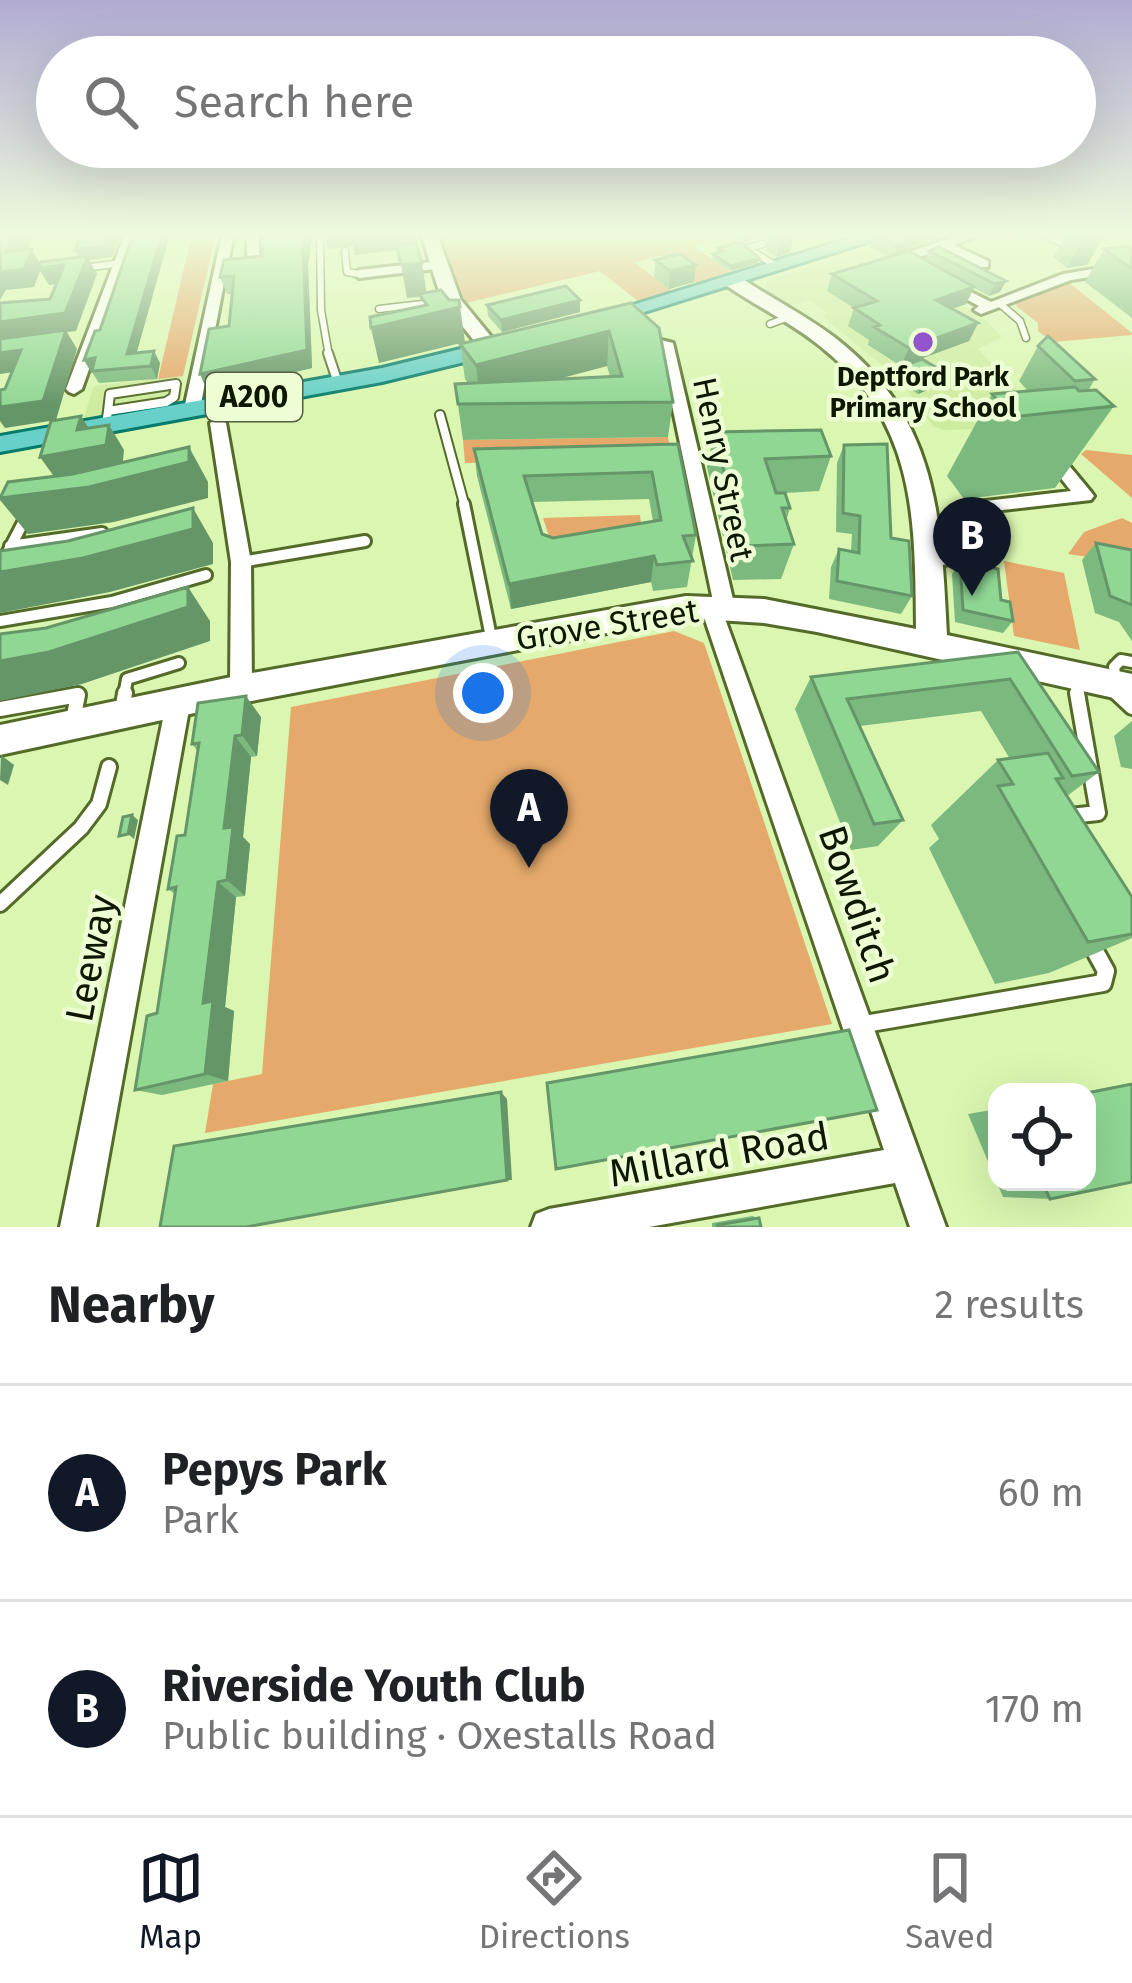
<!DOCTYPE html>
<html lang="en">
<head>
<meta charset="utf-8">
<style>
  :root { --surface:#fff; --page:#f2f2f2; --text:#202124; --muted:#757577; --line:#e0e0e0; --accent:#111827 }
  body { margin:0; font-family:"Fira Sans",sans-serif; background:var(--page); color:var(--text) }
  .controls { position:absolute; right:36px; bottom:36px; display:grid; overflow:hidden; border-radius:24px; box-shadow:0 12px 48px #0002 }
  .controls button { width:108px; height:108px; display:grid; place-items:center; padding:0; border:0; border-bottom:3px solid var(--line); background:var(--surface); color:var(--text); font:60px sans-serif }
  .you { position:absolute; left:483px; top:693px; width:42px; height:42px; margin:-30px; border:9px solid #fff; border-radius:50%; background:#1a73e8; box-shadow:0 0 0 18px #1a73e833 }
  .badge { display:grid; place-items:center; width:78px; height:78px; border-radius:50%; background:var(--accent); color:#fff; font-size:39px; font-weight:700 }
  .pin { position:absolute; translate:-50% -99px; filter:drop-shadow(0 3px 6px #0008) }
  .pin::after { content:''; position:absolute; top:63px; width:42px; height:36px; background:inherit; clip-path:polygon(0 0,100% 0,50% 100%) }
  .list { margin:0; padding:0; list-style:none }
  h2 { display:flex; justify-content:space-between; align-items:center; height:156px; margin:0; padding:0 48px; font-size:51px }
  h2 small { font-size:39px; font-weight:400; color:var(--muted) }
  .list li { display:grid; grid-template-columns:78px 1fr auto; gap:36px; align-items:center; box-sizing:border-box; height:216px; padding:0 48px; border-top:3px solid var(--line) }
  .list b { display:block; font-size:45px; white-space:nowrap }
  .list p { margin:0; font-size:39px; white-space:nowrap; color:var(--muted) }
  .list em { font-size:39px; font-style:normal; color:var(--muted) }
  .icon { flex:none; width:66px; height:66px; fill:none; stroke:currentColor; stroke-width:2; stroke-linecap:round; stroke-linejoin:round }
  .map { position:relative; flex:none; width:1132px; height:1227px; overflow:hidden }
  .search { position:absolute; background:var(--surface); box-shadow:0 12px 48px #0002; left:36px; right:36px; top:36px; height:132px; display:flex; align-items:center; gap:30px; box-sizing:border-box; padding:0 42px; border-radius:66px; color:var(--muted); font-size:45px }
  .sheet { height:588px; background:var(--surface) }
  nav { display:flex; justify-content:space-around; align-items:center; box-sizing:border-box; height:168px; border-top:3px solid var(--line); background:var(--surface); font-size:33px; color:var(--muted) }
  nav a { display:grid; justify-items:center; gap:6px }
  nav .on { color:var(--accent) }
  .map>svg:first-child { display:block }
  .built { fill:#ceec9f }
  .green { fill:#e5a96b }
  .lines { fill:none; stroke-linecap:round; stroke-linejoin:round }
  .lane-far4-casing { stroke:#546a29; stroke-width:9 }
  .lane-far3-casing { stroke:#546a29; stroke-width:12 }
  .lane-far2-casing { stroke:#546a29; stroke-width:16 }
  .lane-far1-casing { stroke:#546a29; stroke-width:20 }
  .lane-casing { stroke:#546a29; stroke-width:22 }
  .street-casing { stroke:#546a29; stroke-width:6 }
  .secondary-casing { stroke:#546a29; stroke-width:6 }
  .primary-casing { stroke:#067b6b; stroke-width:6 }
  .lane-far4 { stroke:#fff; stroke-width:6 }
  .lane-far3 { stroke:#fff; stroke-width:8 }
  .lane-far2 { stroke:#fff; stroke-width:10 }
  .lane-far1 { stroke:#fff; stroke-width:14 }
  .lane { stroke:#fff; stroke-width:16 }
  .street { fill:#fff; fill-rule:evenodd }
  .secondary { fill:#fff; fill-rule:evenodd }
  .primary { fill:#67d0c8; fill-rule:evenodd }
  .wall { fill:#7cb97f; fill-rule:evenodd }
  .shaded-wall { fill:#659668 }
  .building { fill:#90d794; stroke:#659668; stroke-width:3; fill-rule:evenodd }
  .poi-dot { fill:#9355cb; stroke:#edfed5; stroke-width:4.5 }
  .labels { text-anchor:middle; stroke-width:9; stroke-linejoin:round; paint-order:stroke }
  .far-poi-label { font-size:27px; font-weight:bold; fill:#0e1700; stroke:#edfed5 }
  .shield { fill:#edfed5; stroke:#515c40; stroke-width:3 }
  .shield-label { font-size:30px; font-weight:bold; fill:#0e1700 }
  .street-label { font-size:33px; fill:#0e1700; stroke:#edfed5 }
  .near-street-label { font-size:39px; fill:#0e1700; stroke:#edfed5 }
</style>
</head>
<body>
<div class="map">
<svg width="1132" height="1227" viewBox="0 0 1132 1227">
  <rect width="100%" height="100%" fill="#daf6b0"/>
  <path class="built" d="M866,251l116,65 20,21 -24,12 74,78 -108,3 -11,-4 -34,-47 -77,-63 5,-3 -19,-13 -17,6 -25,-15 1,-11z
    M183,376l-2,24 -13,5 -85,15 11,-34z"/>
  <path class="green" d="M192,234h24l-33,142 -25,3z
    M439,234h290l-35,12 39,28 -35,10 -39,-29 -24,8 37,28 -34,10 -38,-30 -134,32z
    M1067,281l65,52v2l-79,7 -15,-11v-8l-22,-17 2,-6z
    M668,437l4,22 -207,4 -2,-23z
    M1086,450l46,5v43l-51,-44z
    M640,515l4,34 -87,12 -14,-43z
    M1122,518l10,5v40l-64,-9 16,-22z
    M1004,561l60,12 16,77 -66,-14z
    M674,631l30,12 128,381 -627,109 8,-49 49,-10 29,-367z"/>
  <g class="lines">
    <defs>
      <path id="lane-far4" d="M320,234l1,76 8,46
        M1042,234l32,14
        M763,244l-16,4 31,19
        M345,251l2,21 12,2
        M84,268l38,-5
        M999,303l21,18 6,17
        M379,309l52,-6
        M770,324l19,-7"/>
      <path id="lane-far3" d="M328,353l10,30
        M176,384l-2,13 -8,5 -58,9 2,-17z
        M440,415l25,92
        M106,424l2,-13"/>
      <path id="lane-far2" d="M464,504l28,138
        M10,546l92,-13
        M241,562l124,-21
        M0,567l26,-50
        M0,621l112,-19 94,-27
        M1074,676l4,20
        M72,696h6
        M124,696l3,-17 52,-16
        M1118,696l-4,-29 7,-7 11,2"/>
      <path id="lane-far1" d="M1117,693l15,14
        M0,709l78,-14 -5,25
        M122,712l3,-19
        M1070,816l28,-3 -21,-120
        M0,904l81,-76 18,-24 10,-37"/>
      <path id="lane" d="M859,1025l244,-42 3,-12 -16,-29"/>
      <path id="street" d="M125,234h12l-55,155 -8,5 -5,-2 -3,-3z
        M222,234h12l-6,30 19,-4v-26h12v29l-26,7 -6,-3 -27,142 -8,5 -8,-5z
        M963,234h19l-28,11 34,16v6h-8l-37,-18 -33,11 7,7 -6,4 -14,-11 5,-6z
        M440,261l6,4 -2,3 -85,10 -6,-4 6,-4z
        M1118,265l6,4 -2,3 -51,8 -90,34 -7,-4 5,-4 -41,-22 11,-3 42,21 72,-28z
        M661,340l12,3 62,265 -3,6 -8,2 222,611h-36l-15,-44 -246,44h-118l5,-13 13,-5 335,-59 -183,-542 3,-6 9,-1 -54,-258z
        M218,418l8,5 25,139 1,127 -3,7 -8,3 -8,-3 -3,-7 1,-127 -21,-139z
        M1061,461l6,2 24,29 3,4 -3,4 -115,13 3,46 -3,5 -55,1 -3,-5 3,-5 38,-3 -2,-44 2,-4 112,-13 -19,-24z
        M178,694l8,3 4,7 -94,523h-36l106,-523 4,-7z"/>
      <path id="secondary" d="M421,234h16l24,66 37,45v8h-14l-42,-52z
        M727,278h14c30,20 64,37 93,59 104,80 107,179 113,298l185,39v28l-315,-70 -53,-9 -78,-5 -445,85 -241,52v-30l241,-50 445,-79 78,3 152,30c-1,-113 0,-207 -96,-283 -28,-23 -62,-39 -93,-60z"/>
      <path id="primary" d="M863,234h30l-293,92h-16l-3,-5z
        M502,339l11,7 -3,5 -128,31 -382,70v-16l382,-68z"/>
    </defs>
    <use href="#lane-far4" class="lane-far4-casing"/>
    <use href="#lane-far3" class="lane-far3-casing"/>
    <use href="#lane-far2" class="lane-far2-casing"/>
    <use href="#lane-far1" class="lane-far1-casing"/>
    <use href="#lane" class="lane-casing"/>
    <use href="#street" class="street-casing"/>
    <use href="#secondary" class="secondary-casing"/>
    <use href="#primary" class="primary-casing"/>
    <use href="#lane-far4" class="lane-far4"/>
    <use href="#lane-far3" class="lane-far3"/>
    <use href="#lane-far2" class="lane-far2"/>
    <use href="#lane-far1" class="lane-far1"/>
    <use href="#lane" class="lane"/>
    <use href="#street" class="street"/>
    <use href="#secondary" class="secondary"/>
    <use href="#primary" class="primary"/>
  </g>
  <path class="wall" d="M262,234h51l-5,30 4,104 -104,24 -8,-18 29,-48 3,-32h-5l-7,-17 42,-21z
    M734,234h31l-1,3 -21,5 -9,-6z
    M770,234h22l-2,18 -13,5 -11,-6z
    M874,234l38,13 -10,6 23,7 4,-9 77,30 -6,11 -11,4 -15,-8 -8,16 -14,5 26,14 -9,18 -68,25 -33,-21 1,-5 -21,-14 6,-18 -27,-17 5,-17 57,-17 -19,-10z
    M1066,234h39l-18,31 -20,3 -14,-11z
    M718,248l41,10 -1,5 -28,8 -18,-11 1,-6 4,-1z
    M1104,249l28,1v68l-47,-36z
    M655,260l39,22 -25,7 -15,-12z
    M631,303l42,99 -5,35 -205,3 -8,-56 13,-1 -3,-4 -5,-35zM607,366l3,11 -54,2z
    M487,305l93,7 -78,20 -14,-16z
    M100,330l37,23 23,10 -3,16 -58,4 -15,-23z
    M1038,346l57,33 -7,12 26,15 -59,82 -91,11 -17,-23 45,-82 36,-3 -9,-10z
    M900,367l45,6 -6,12 -21,9 -23,-15z
    M714,432l117,24 -12,35 -34,2 5,15 -4,13 8,23 -13,35 -48,1 -26,-113z
    M678,444l18,91 -9,52 -34,4 -2,-9 -140,27 -34,-133 -3,-27zM649,499l4,22 -100,17 -11,-4 -10,-32z
    M844,445l47,93 21,58 -11,18 -72,-15 2,-32 8,-18 12,2 1,-17 -16,-2 1,-69z
    M1096,543l36,7v91l-13,-19 -24,-9 -13,-53z
    M960,561l53,60 -10,12 -48,-11 -3,-48z
    M1018,652l81,120 -32,24 65,101v41l-83,35 -54,11 -66,-136 10,-9 -8,-14 67,-65 12,-1 -29,-48 -121,15 43,94 -25,26 -27,4 -56,-141 16,-32z
    M261,717l-4,39 -6,1 -8,80 7,7 -5,52 -9,1 -11,110 9,4 -6,70 -66,14 -27,-5 22,-77 18,-119 -7,-5 17,-54 12,-85 -5,-6z
    M1132,721v48l-11,-2 -7,-31z
    M1132,1083v99l-82,17 -47,-2 -35,-83 29,-5v73h90v-90h-3z
    M752,1216l7,2 2,9h-49v-4z"/>
  <path class="shaded-wall" d="M16,234h19l-18,35 -11,-17z
    M111,234h10l-9,23 -23,3 8,14 -21,57 -9,1 10,17 -21,71 -51,8 -5,-7v-14l65,-74 -65,9v-20l65,-9 16,-52 -6,-11z
    M162,234h8l-37,132 -6,-12z
    M306,234h7l-5,30 4,104 -104,24 -8,-18 103,-127z
    M324,234h69l3,16 -41,5 -2,-9 -25,3z
    M393,234h23l4,25 -22,2z
    M744,234h21l-1,3 -21,5z
    M917,234h36l-41,13 -19,12 4,-13z
    M1093,234h12l-18,31 -20,3 18,-32z
    M794,236l-4,16 -13,5 3,-16z
    M32,249l10,18 22,-2 9,18 -24,2 -9,-14 -6,16 -28,3 -6,10v-28z
    M759,258l-1,5 -28,8 1,-5z
    M422,263l5,33 -20,2 -6,-33z
    M696,265l-2,17 -25,7 1,-18z
    M1006,281l-6,11 -11,4 6,-12z
    M974,287l-8,17 -38,13 8,-17z
    M580,300v12l-78,20 -1,-12z
    M460,307l5,35 -86,21 -8,-35z
    M978,323l-9,18 -68,25 8,-18z
    M609,331l-2,35 -127,34 -4,-35z
    M21,350l13,19 -34,5v-21z
    M154,351l6,12 -3,16 -6,-13z
    M95,358l-4,14 -7,-12z
    M945,373l-6,12 -21,9 5,-12z
    M81,416l16,25 12,-16 15,25 -2,20 -64,12 -18,-25 37,-27z
    M189,447l19,35v16l-94,24 -86,12 -28,-34v-2z
    M193,508l20,35v21l-103,28 -110,21v-41z
    M654,556l-3,26 -140,27 -2,-25z
    M188,587l22,34v20l-128,43 -82,17v-40z
    M246,696l15,21 -4,39 -15,-21z
    M235,736l16,21 -8,80 7,7 -5,52 -18,-16 -3,-52z
    M1,755l13,10 -6,20 -8,-5z
    M132,815l6,5 -4,19 -6,-5z
    M218,882l18,15 -11,110 9,4 -6,70 -23,-7 -2,-71z
    M501,1092l6,7 5,81h-5z"/>
  <path class="building" d="M0,234h16l-10,18 26,-3 -8,20 -24,3z
    M82,234h29l-5,12 -31,4z
    M133,234h29l-35,120 27,-3 -3,15 -59,5 3,-13 -11,2 11,-29 5,-1z
    M262,234h44l-3,13 4,103 -107,24 9,-45 20,-3 5,-50 -14,1 4,-17 38,-4z
    M770,234h22l2,2 -14,5z
    M874,234h43l-20,12z
    M741,242l18,16 -28,8 -18,-12 11,-3 -6,-3z
    M416,243l6,20 -21,2 -4,-19z
    M1126,246l6,4v19l-28,-20z
    M939,247l67,34 -11,3 -66,-33z
    M909,251l65,36 -38,13 42,23 -69,25 -35,-21 6,-2 -26,-17 23,-7 -45,-27z
    M680,254l16,11 -26,6 -15,-11z
    M88,256l-23,57 -65,9v-19l50,-4 14,-34 -26,3 3,-6z
    M566,286l14,14 -79,20 -14,-15z
    M441,290l8,10h10l1,7 -89,21 -1,-11 57,-12 -8,-11z
    M631,303l28,25 14,74 -215,2 -3,-20 167,-8 -13,-45 -133,34 -16,-21z
    M66,330l-23,71 -43,6v-17l5,-1 16,-39 -21,3v-14z
    M1048,336l47,43 -20,2 -37,-35z
    M922,359l23,14 -22,9 -23,-15z
    M1075,387l4,4 17,-1 18,16 -102,11 -20,-23z
    M81,416l-4,14 32,-5 -3,20 -66,12 11,-36z
    M821,430l10,26 -66,3 11,34h9l5,15h-8l12,36 -51,2 -29,-114z
    M678,444l18,91 -13,1 10,25 -36,4 -3,-9 -145,28 -35,-135zM652,472l9,48 -108,18 -11,-4 -18,-58z
    M887,444l4,94 18,3 3,55 -75,-15 2,-32 20,4 1,-37 -17,-3 1,-68z
    M189,447v15l-100,25 -89,11 8,-16 65,-8z
    M193,508v21l-110,29 -83,14v-21l68,-10z
    M1096,543l36,7v55l-22,-9z
    M960,561l38,8 3,31 9,2 3,19 -50,-11z
    M188,587v20l-139,45 -49,9v-27l46,-6z
    M1018,652l81,120 -27,4 -62,-97 -163,20 56,121 -29,4 -63,-147z
    M246,696l-4,39 -7,1 -11,92 9,-1 -6,53 -9,2 -15,121 10,-2 -8,73 -70,16 12,-74 10,-3 19,-126 -8,2 9,-53 8,-1 14,-92 -7,1 6,-41z
    M1048,753l15,25 -7,1 76,118v37l-44,8 -90,-156 15,-2 -15,-24z
    M132,815l-4,19 -9,2 4,-19z
    M849,1030l28,80 -321,59 -9,-86z
    M1132,1084v98l-82,17 -8,-17h45v-89z
    M501,1092l6,88 -261,47h-86l14,-81z
    M759,1218l2,9h-44v-2z"/>
  <linearGradient id="sky" x2="0" y2="1"><stop stop-color="#b1abd3"/><stop offset="0.58" stop-color="#eefbdb"/><stop offset="1" stop-color="#eefbdb" stop-opacity="0"/></linearGradient>
  <rect width="1132" height="406" fill="url(#sky)"/>
  <circle class="poi-dot" cx="923" cy="342" r="12"/>
  <g class="labels">
    <g class="far-poi-label">
      <text x="923" y="386">Deptford Park<tspan x="923" dy="31">Primary School</tspan></text>
    </g>
    <rect class="shield" x="206" y="373" width="96" height="48" rx="9"/>
    <g class="shield-label">
      <text x="254" y="407">A200</text>
    </g>
    <g class="street-label">
      <text transform="translate(724 469) rotate(78)" y="12">Henry Street</text>
      <text transform="translate(607 624) rotate(-9)" y="12">Grove Street</text>
    </g>
    <g class="near-street-label">
      <text transform="translate(858 904) rotate(71)" y="14">Bowditch</text>
      <text transform="translate(90 958) rotate(-79)" y="14">Leeway</text>
      <text transform="translate(719 1154) rotate(-10)" y="14">Millard Road</text>
    </g>
  </g>
</svg>
<div class="controls">
<button><svg class="icon" aria-label="locate" viewBox="0 0 24 24"><circle cx="12" cy="12" r="6"/><path d="M12 2v4M12 18v4M2 12h4M18 12h4"/></svg></button>
</div>
<div class="you"></div>
<div class="pin badge" style="left:529px;top:868px">A</div>
<div class="pin badge" style="left:972px;top:596px">B</div>
<div class="search"><svg class="icon" aria-label="search" viewBox="0 0 24 24"><circle cx="10" cy="10" r="6"/><path d="M15 15l6 6"/></svg>Search here</div>
</div>
<section class="sheet">
<h2>Nearby<small>2 results</small></h2>
<ul class="list">
<li><span class="badge">A</span><div><b>Pepys Park</b><p>Park</p></div><em>60 m</em></li>
<li><span class="badge">B</span><div><b>Riverside Youth Club</b><p>Public building · Oxestalls Road</p></div><em>170 m</em></li>
</ul>
</section>
<nav>
<a class="on"><svg class="icon" aria-label="map" viewBox="0 0 24 24"><path d="M3 6l6-2 6 2 6-2v14l-6 2-6-2-6 2zM9 4v14M15 6v14"/></svg>Map</a>
<a><svg class="icon" aria-label="directions" viewBox="0 0 24 24"><path d="M12 3l9 9-9 9-9-9zM9 14v-3h6M13 9l2 2-2 2"/></svg>Directions</a>
<a><svg class="icon" aria-label="saved" viewBox="0 0 24 24"><path d="M7 4h10v16l-5-4-5 4z"/></svg>Saved</a>
</nav>
</body>
</html>
